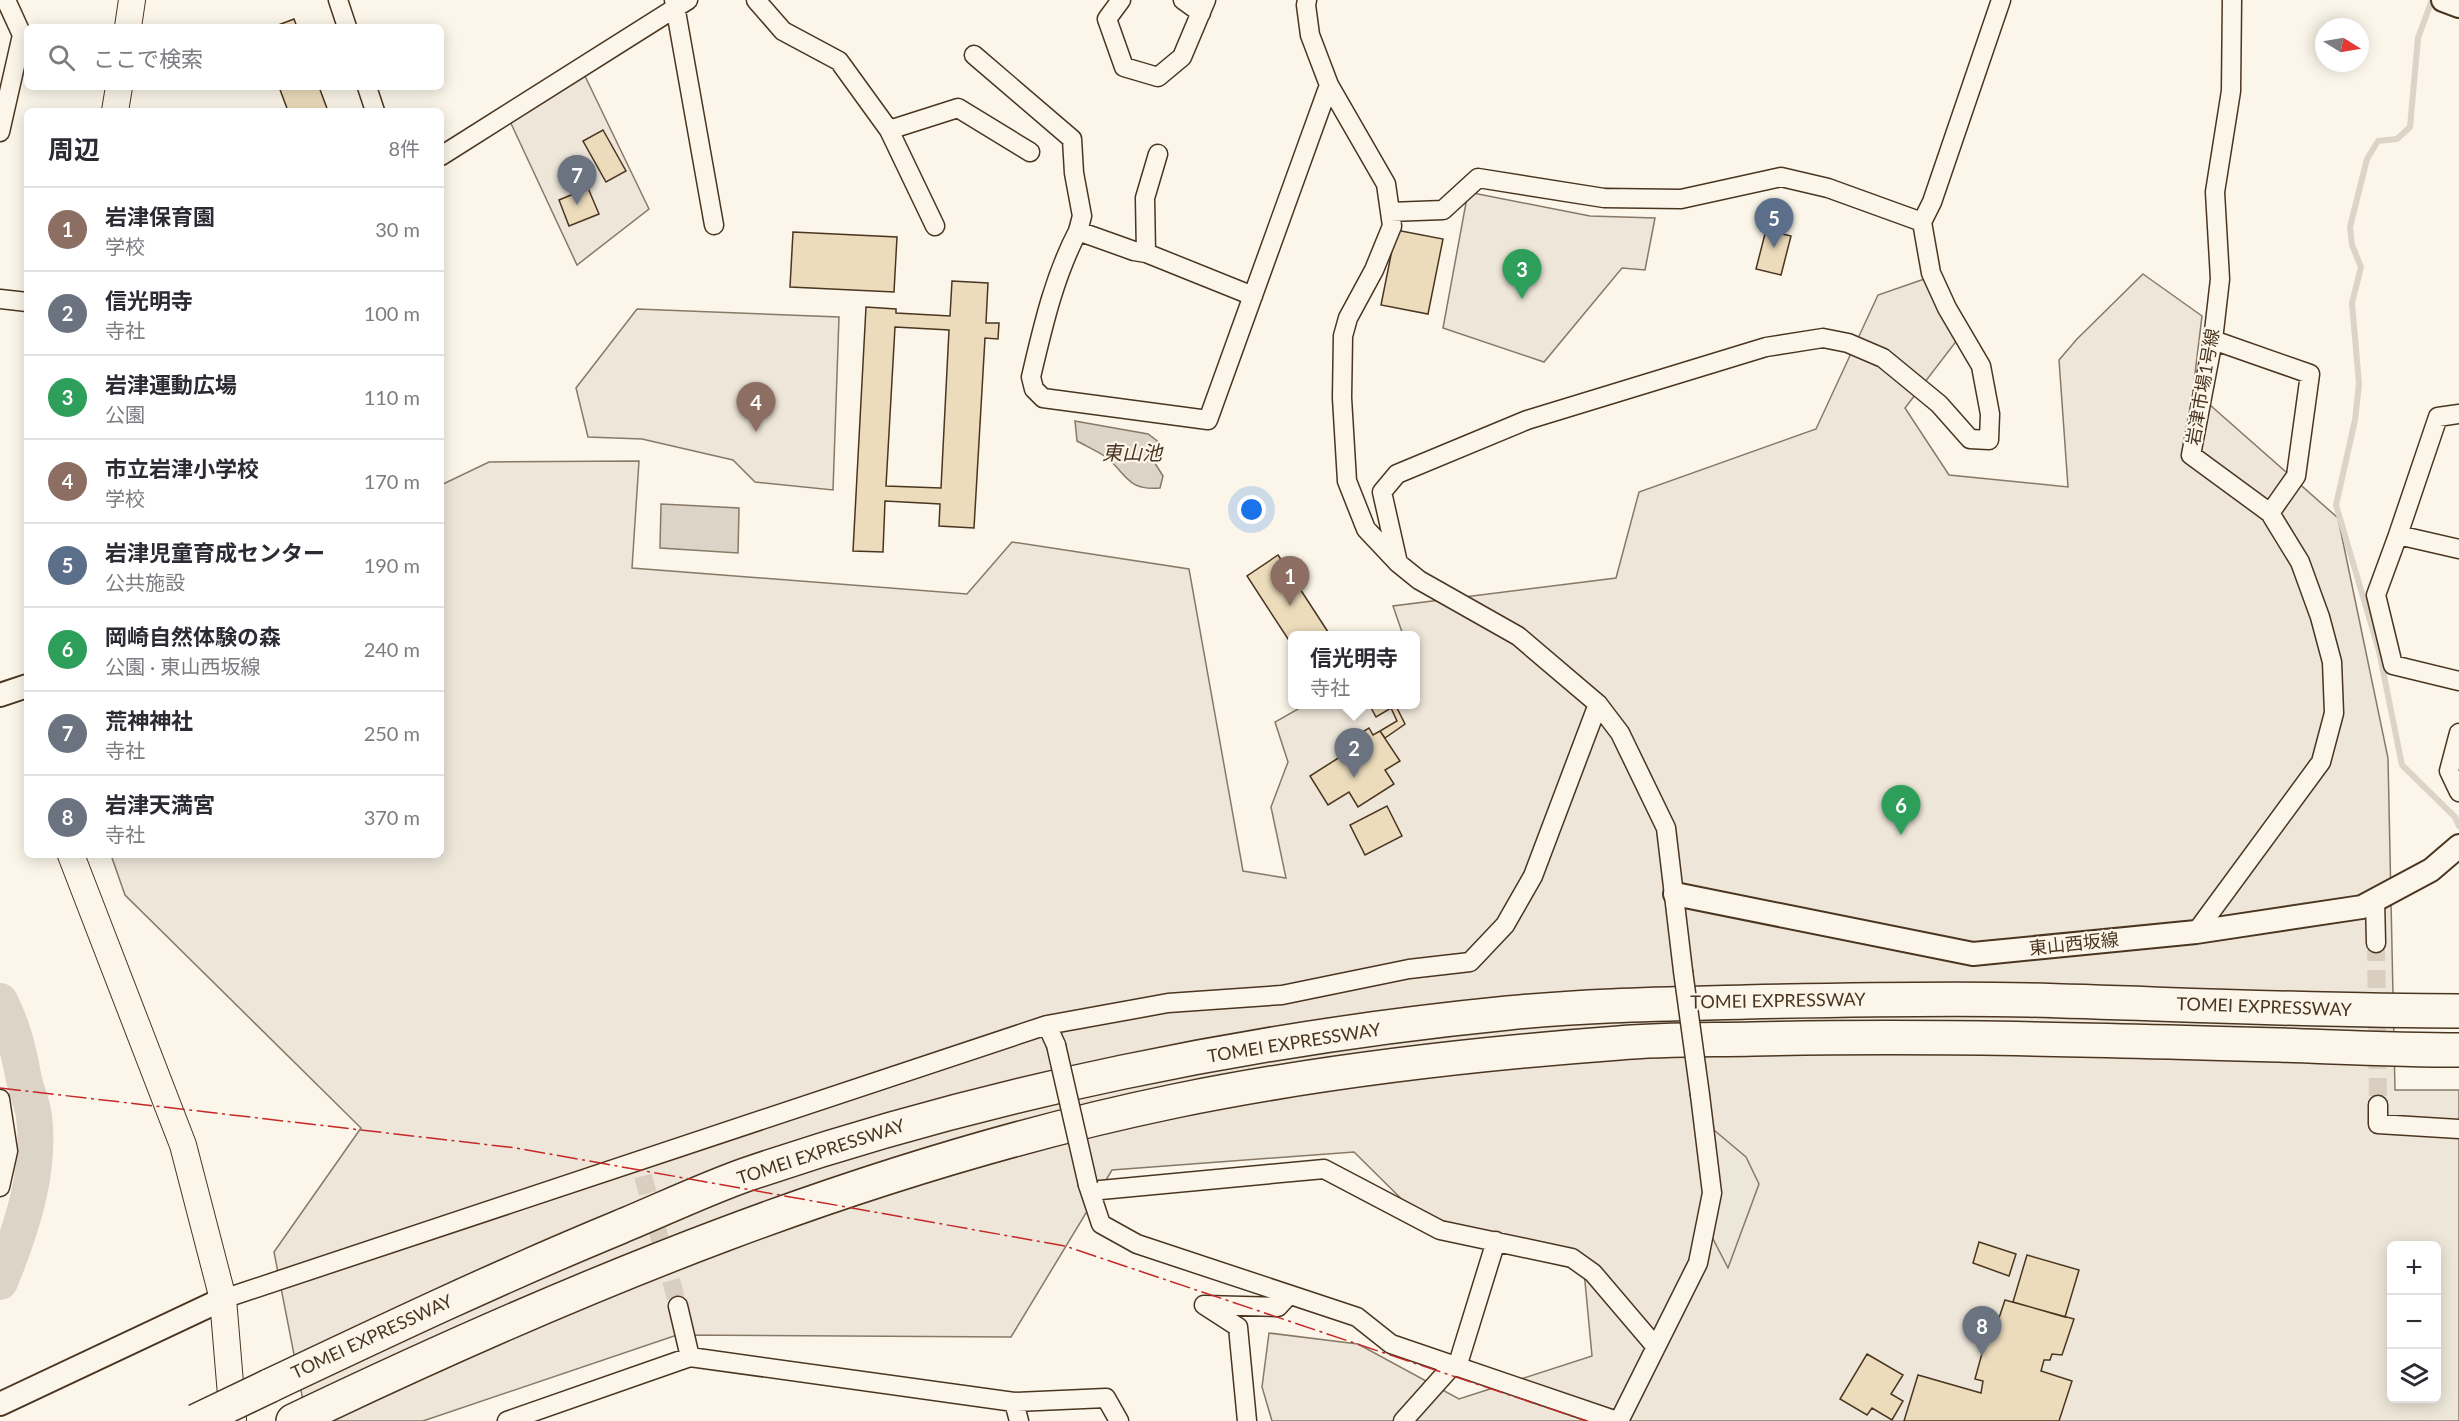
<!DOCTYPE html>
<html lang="ja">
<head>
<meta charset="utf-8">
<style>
  :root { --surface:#fff; --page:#f7f7f7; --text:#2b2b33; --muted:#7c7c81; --line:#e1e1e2; --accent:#c62828 }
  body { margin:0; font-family:Lato,"Noto Sans JP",sans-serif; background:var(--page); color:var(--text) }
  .controls { position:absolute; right:18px; bottom:18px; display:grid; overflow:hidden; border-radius:9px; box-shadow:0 3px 15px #0003 }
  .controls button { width:54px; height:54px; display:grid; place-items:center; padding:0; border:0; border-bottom:2px solid var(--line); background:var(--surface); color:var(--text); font:30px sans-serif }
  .compass { position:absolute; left:2315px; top:18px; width:54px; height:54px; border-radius:50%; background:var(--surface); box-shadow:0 3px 15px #0003; rotate:101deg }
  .you { position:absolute; left:1252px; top:510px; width:21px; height:21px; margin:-15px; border:4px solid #fff; border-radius:50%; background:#1a73e8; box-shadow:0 0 0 9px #1a73e833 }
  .badge { display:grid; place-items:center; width:39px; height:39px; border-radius:50%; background:var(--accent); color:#fff; font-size:20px; font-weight:700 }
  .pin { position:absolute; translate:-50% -50px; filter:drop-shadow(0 2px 3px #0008) }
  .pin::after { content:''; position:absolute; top:32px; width:21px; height:18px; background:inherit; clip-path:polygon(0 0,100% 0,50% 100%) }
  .popup { position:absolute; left:1288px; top:631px; width:132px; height:78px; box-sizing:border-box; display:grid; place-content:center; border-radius:9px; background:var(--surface); filter:drop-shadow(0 2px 4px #0005); font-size:20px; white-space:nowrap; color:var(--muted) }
  .popup b { font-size:22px; color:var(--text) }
  .popup::after { content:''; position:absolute; left:50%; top:100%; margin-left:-12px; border:12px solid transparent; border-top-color:var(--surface) }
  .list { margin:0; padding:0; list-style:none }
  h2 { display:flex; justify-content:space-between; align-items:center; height:78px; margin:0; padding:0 24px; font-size:26px }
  h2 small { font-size:20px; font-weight:400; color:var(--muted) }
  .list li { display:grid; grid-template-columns:39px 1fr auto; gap:18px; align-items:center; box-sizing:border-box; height:84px; padding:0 24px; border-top:2px solid var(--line) }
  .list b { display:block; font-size:22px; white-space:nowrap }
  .list p { margin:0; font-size:20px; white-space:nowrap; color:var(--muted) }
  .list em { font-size:20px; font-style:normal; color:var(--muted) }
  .icon { flex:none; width:33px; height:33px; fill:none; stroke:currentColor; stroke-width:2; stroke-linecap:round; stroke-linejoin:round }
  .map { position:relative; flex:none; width:2459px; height:1421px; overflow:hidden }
  .search { position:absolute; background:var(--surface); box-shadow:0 3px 15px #0003; left:24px; top:24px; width:420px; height:66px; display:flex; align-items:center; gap:15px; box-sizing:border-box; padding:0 21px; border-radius:9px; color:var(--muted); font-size:22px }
  .panel { position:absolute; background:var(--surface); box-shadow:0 3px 15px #0003; left:24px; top:108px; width:420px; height:750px; border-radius:9px }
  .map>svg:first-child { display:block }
  .green { fill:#ede6d9; stroke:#887966; stroke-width:1.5; fill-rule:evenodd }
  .parking { fill:#ede7d9; stroke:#887966; stroke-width:1.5 }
  .water { fill:#dcd4c6; stroke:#887966; stroke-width:1.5 }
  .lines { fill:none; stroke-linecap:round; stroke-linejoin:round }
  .stream { stroke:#dcd4c6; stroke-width:6 }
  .river { stroke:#dcd4c6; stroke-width:36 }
  .building { fill:#ecdcbc; stroke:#4a3520; stroke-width:1.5; fill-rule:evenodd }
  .minor-tunnel { stroke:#d8cfc1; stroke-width:18; stroke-dasharray:18 9; stroke-linecap:butt }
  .minor-casing { stroke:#4a3520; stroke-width:21 }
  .tertiary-casing { stroke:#4a3520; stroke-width:26 }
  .secondary-casing { stroke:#4a3520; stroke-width:28 }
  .motorway-casing { stroke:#4a3520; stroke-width:36 }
  .minor { stroke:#fbf6e9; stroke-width:18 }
  .tertiary { stroke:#fbf6e9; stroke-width:22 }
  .secondary { stroke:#fbf6e9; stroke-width:26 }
  .motorway { stroke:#fbf6e9; stroke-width:33 }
  .minor-bridge-casing { stroke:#4a3520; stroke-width:21; stroke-linecap:butt }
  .motorway-bridge-casing { stroke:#4a3520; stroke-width:36; stroke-linecap:butt }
  .minor-bridge { stroke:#fbf6e9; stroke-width:18 }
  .motorway-bridge { stroke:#fbf6e9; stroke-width:33 }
  .power { stroke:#c62828; stroke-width:1.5; stroke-dasharray:21 4.5 3 4.5; stroke-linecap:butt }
  .labels { text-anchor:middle; stroke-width:4.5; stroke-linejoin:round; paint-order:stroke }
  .street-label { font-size:18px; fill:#4a3520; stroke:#fbf6e9 }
  .water-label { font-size:20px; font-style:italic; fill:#4a3520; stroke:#fbf6e9 }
</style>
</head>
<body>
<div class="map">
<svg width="2459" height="1421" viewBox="0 0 2459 1421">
  <rect width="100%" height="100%" fill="#fbf6e9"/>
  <path class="green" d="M584,74l65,135 -72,56 -69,-148z
    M1468,192l122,24 65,2 -10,52 -23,-2 -78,94 -101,-34z
    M2143,274l59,42 -9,74 145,128 50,240 7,332h64v331h-1187l-10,-34 7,-54 89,11 101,55 133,-43 -8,-85 -145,-35 -85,-84 -242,18 -101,167 -334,-2 -254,86h-116l-33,-169 87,-124 -236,-233 -14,-40h330v-370l48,-23 150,-1 -7,107 335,26 45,-52 177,27 54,302 43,7 -15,-71 17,-45 -13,-40 30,-17 111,-1v-68l-13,-1 -10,-29 223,-28 23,-86 177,-63 62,-134 55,-19 28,59 -56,73 44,67 119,12 -9,-127 18,-21zM2392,1246h44v152h-44z
    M637,309l202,8 -6,173 -78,-8 -22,-22 -91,-21 -54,-2 -12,-49z"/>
  <path class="parking" d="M1708,1125l38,32 13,27 -31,84 -19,-37z"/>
  <path class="water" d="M1075,421l73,13 12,9 -7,17 10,16 -3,12c-33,3 -33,-14 -54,-31 -9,-6 -20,-11 -29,-16z
    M661,504l78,4 -1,45 -78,-5z"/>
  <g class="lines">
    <path class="stream" d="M2432,0l-14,38 -8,89 -13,12 -19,2 -11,18 -17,68 2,18 9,22 -9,36 7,81 -4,36 -19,85 43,146 23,114 53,52 4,9"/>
    <path class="river" d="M0,1001c13,25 19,51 24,79 3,12 8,23 10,36 7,56 -13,114 -34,166"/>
  </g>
  <path class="building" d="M294,19l3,8h-24z
    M279,87h40l9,24h-40z
    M603,130l23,41 -20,11 -23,-41z
    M588,188l11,26 -30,12 -10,-26z
    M1396,230l47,9 -15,75 -47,-9z
    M1766,230l25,6 -10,39 -25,-6z
    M793,232l104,5 -3,55 -104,-5z
    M952,281l36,2 -2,40h13l-1,16 -13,-1 -11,190 -35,-2 1,-22 -55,-3 -2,51 -30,-1 13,-244 30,2v4l54,3zM895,327l54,3 -8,158 -55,-2z
    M1278,555l52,80 -1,1h-37v9l-45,-69z
    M1369,704h29l-2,2 9,18 -20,14 -5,-7 17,-10 -6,-13 -15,9z
    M1369,728l4,7 7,-4 20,30 -15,9 9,14 -36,23 -9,-15 -21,13 -18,-29 41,-26 -5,-8z
    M1387,806l15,30 -37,19 -15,-30z
    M1979,1242l37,12 -7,22 -36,-13z
    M2027,1255l52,15 -14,47 -52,-15z
    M2005,1300l69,19 -12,36 -10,-1 -2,6h-6l-3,11 31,10 -13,40h-155l14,-46 63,18 2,-12 -8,-2 12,-44 6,1z
    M1867,1354l36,21 -12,19 12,7 -11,19 -20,-12 -5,7 -27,-16z"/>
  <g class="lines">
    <path class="minor-tunnel" d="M2376,943l2,162
      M643,1176l35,130"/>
    <defs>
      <path id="minor" d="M338,0l9,27
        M674,0l40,225
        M756,0l27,31 56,30 50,69
        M1121,0l-14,19 17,48 34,10 24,-20 24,-57
        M1183,0l18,13
        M1307,0l-1,5 4,30 19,50 57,99 6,42 -18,44 -26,48 -5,18 -1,62 5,83 19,48 32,34 21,17 99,56 80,68 22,29 46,95 17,143
        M974,55l98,84 2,34 8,43 -4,15 56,20 12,2 107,43
        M367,87l8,24
        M0,132l22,-97 -16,-35
        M441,156l247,-156
        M1390,212l53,-2 35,-32 126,20 77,1 100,-22 47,11 94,34
        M935,226l-46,-96 69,-22 72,44
        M1078,231c-24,46 -35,95 -47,146l3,12 9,9 165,22 121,-335
        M1146,253l-1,-55 13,-44
        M0,299l27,3
        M2213,340l97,34 -14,102 -26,37
        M2398,535l40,-118 21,-3
        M2459,549l-61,-14 -22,60 17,70 66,16
        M1398,563l-16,-71 15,-18 130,-54 239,-73 57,-9 25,5 35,15 56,46 31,35 19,1 1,-26 -9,-48 -34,-58 -16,-35 -9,-51 10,-20 69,-202
        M2459,733l-10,38 10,21
        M2375,900l1,43
        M2196,932l125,-170 13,-49 -2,-51 -12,-45 -20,-55 -30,-49 -79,-58 22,-115 7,-61 -5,-87 16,-101 1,-91
        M1047,1025l121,-22 114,-8 127,-26 61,-7 35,-37 28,-49 65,-172
        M0,1099l8,52 -8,36
        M2378,1105v19l81,5
        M1088,1185l13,39 36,20 220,73 34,27 226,77
        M1090,1191l234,-22 116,61 132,28 21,15 63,74
        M223,1299l824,-274 9,20
        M678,1306l12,51
        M1457,1367l39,-126
        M1014,1402l5,19
        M507,1421l183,-64 324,45 92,-4 13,23
        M1247,1421l-9,-94 -34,-22 74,2 11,-12
        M1403,1421l50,-56
        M1619,1421l79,-158 14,-70 -12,-98"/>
      <path id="tertiary" d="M2443,0l16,6
        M0,695l27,-9
        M1675,894l298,60 223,-22 166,-25 69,-37 28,-24
        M0,1404l223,-105"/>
      <path id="secondary" d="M128,27l4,-27
        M115,111l4,-24
        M71,855l112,290 40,154 10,120"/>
      <path id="motorway" d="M269,1386c116,-55 232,-110 351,-159 41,-17 83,-37 125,-52 242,-83 509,-137 763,-162 79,-8 159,-9 238,-11 94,-2 188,-4 283,-2 143,4 287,11 430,11
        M293,1421c282,-135 574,-256 882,-320 146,-30 296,-47 444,-58 45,-4 90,-3 134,-4 176,-4 351,1 527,6 60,2 119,5 179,5"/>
    </defs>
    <use href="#minor" class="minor-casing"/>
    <use href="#tertiary" class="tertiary-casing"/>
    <use href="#secondary" class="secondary-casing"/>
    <use href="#motorway" class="motorway-casing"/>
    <use href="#minor" class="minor"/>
    <use href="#tertiary" class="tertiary"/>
    <use href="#secondary" class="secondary"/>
    <use href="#motorway" class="motorway"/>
    <defs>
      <path id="minor-bridge" d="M1683,971l17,124
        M1056,1045l32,140"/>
      <path id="motorway-bridge" d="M196,1421l73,-35"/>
    </defs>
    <use href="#minor-bridge" class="minor-bridge-casing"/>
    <use href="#motorway-bridge" class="motorway-bridge-casing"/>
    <use href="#minor-bridge" class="minor-bridge"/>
    <use href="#motorway-bridge" class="motorway-bridge"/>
    <path class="power" d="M0,1088l516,60 549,98 522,175"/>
  </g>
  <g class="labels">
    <g class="street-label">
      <text transform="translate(2203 387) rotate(-80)" y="6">岩津市場1号線</text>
      <text transform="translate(2074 944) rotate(-6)" y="6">東山西坂線</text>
      <text transform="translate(1778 1001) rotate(-1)" y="6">TOMEI EXPRESSWAY</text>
      <text transform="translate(2264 1007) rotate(2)" y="6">TOMEI EXPRESSWAY</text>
      <text transform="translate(1294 1043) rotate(-9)" y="6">TOMEI EXPRESSWAY</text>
      <text transform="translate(821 1152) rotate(-18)" y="6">TOMEI EXPRESSWAY</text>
      <text transform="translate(372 1337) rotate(-25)" y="6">TOMEI EXPRESSWAY</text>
    </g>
    <g class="water-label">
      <text x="1132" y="460">東山池</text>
    </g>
  </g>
</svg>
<div class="controls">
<button>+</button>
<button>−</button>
<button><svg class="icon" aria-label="layers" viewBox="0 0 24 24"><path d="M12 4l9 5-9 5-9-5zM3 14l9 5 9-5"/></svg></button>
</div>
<svg class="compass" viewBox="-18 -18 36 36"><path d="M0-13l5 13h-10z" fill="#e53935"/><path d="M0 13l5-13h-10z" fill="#7c7c81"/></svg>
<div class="you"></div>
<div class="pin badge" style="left:1290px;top:606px;background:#8d6e63">1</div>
<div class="pin badge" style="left:1354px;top:778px;background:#6b7280">2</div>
<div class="popup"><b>信光明寺</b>寺社</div>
<div class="pin badge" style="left:1522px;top:299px;background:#2e9e5b">3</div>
<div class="pin badge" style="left:756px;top:432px;background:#8d6e63">4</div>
<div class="pin badge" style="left:1774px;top:248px;background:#5c6f8a">5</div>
<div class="pin badge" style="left:1901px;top:835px;background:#2e9e5b">6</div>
<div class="pin badge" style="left:577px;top:205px;background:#6b7280">7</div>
<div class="pin badge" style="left:1982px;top:1356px;background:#6b7280">8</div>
<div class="search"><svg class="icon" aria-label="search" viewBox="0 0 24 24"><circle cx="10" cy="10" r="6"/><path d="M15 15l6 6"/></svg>ここで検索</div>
<section class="panel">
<h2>周辺<small>8件</small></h2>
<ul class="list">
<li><span class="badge" style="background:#8d6e63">1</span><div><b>岩津保育園</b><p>学校</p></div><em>30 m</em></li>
<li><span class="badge" style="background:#6b7280">2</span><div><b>信光明寺</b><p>寺社</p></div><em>100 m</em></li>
<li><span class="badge" style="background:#2e9e5b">3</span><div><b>岩津運動広場</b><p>公園</p></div><em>110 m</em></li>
<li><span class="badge" style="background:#8d6e63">4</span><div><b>市立岩津小学校</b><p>学校</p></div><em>170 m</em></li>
<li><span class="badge" style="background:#5c6f8a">5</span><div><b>岩津児童育成センター</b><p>公共施設</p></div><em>190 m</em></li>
<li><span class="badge" style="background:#2e9e5b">6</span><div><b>岡崎自然体験の森</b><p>公園 · 東山西坂線</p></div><em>240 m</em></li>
<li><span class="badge" style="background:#6b7280">7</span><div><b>荒神神社</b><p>寺社</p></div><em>250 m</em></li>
<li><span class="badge" style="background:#6b7280">8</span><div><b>岩津天満宮</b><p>寺社</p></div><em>370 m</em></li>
</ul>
</section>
</div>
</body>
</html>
